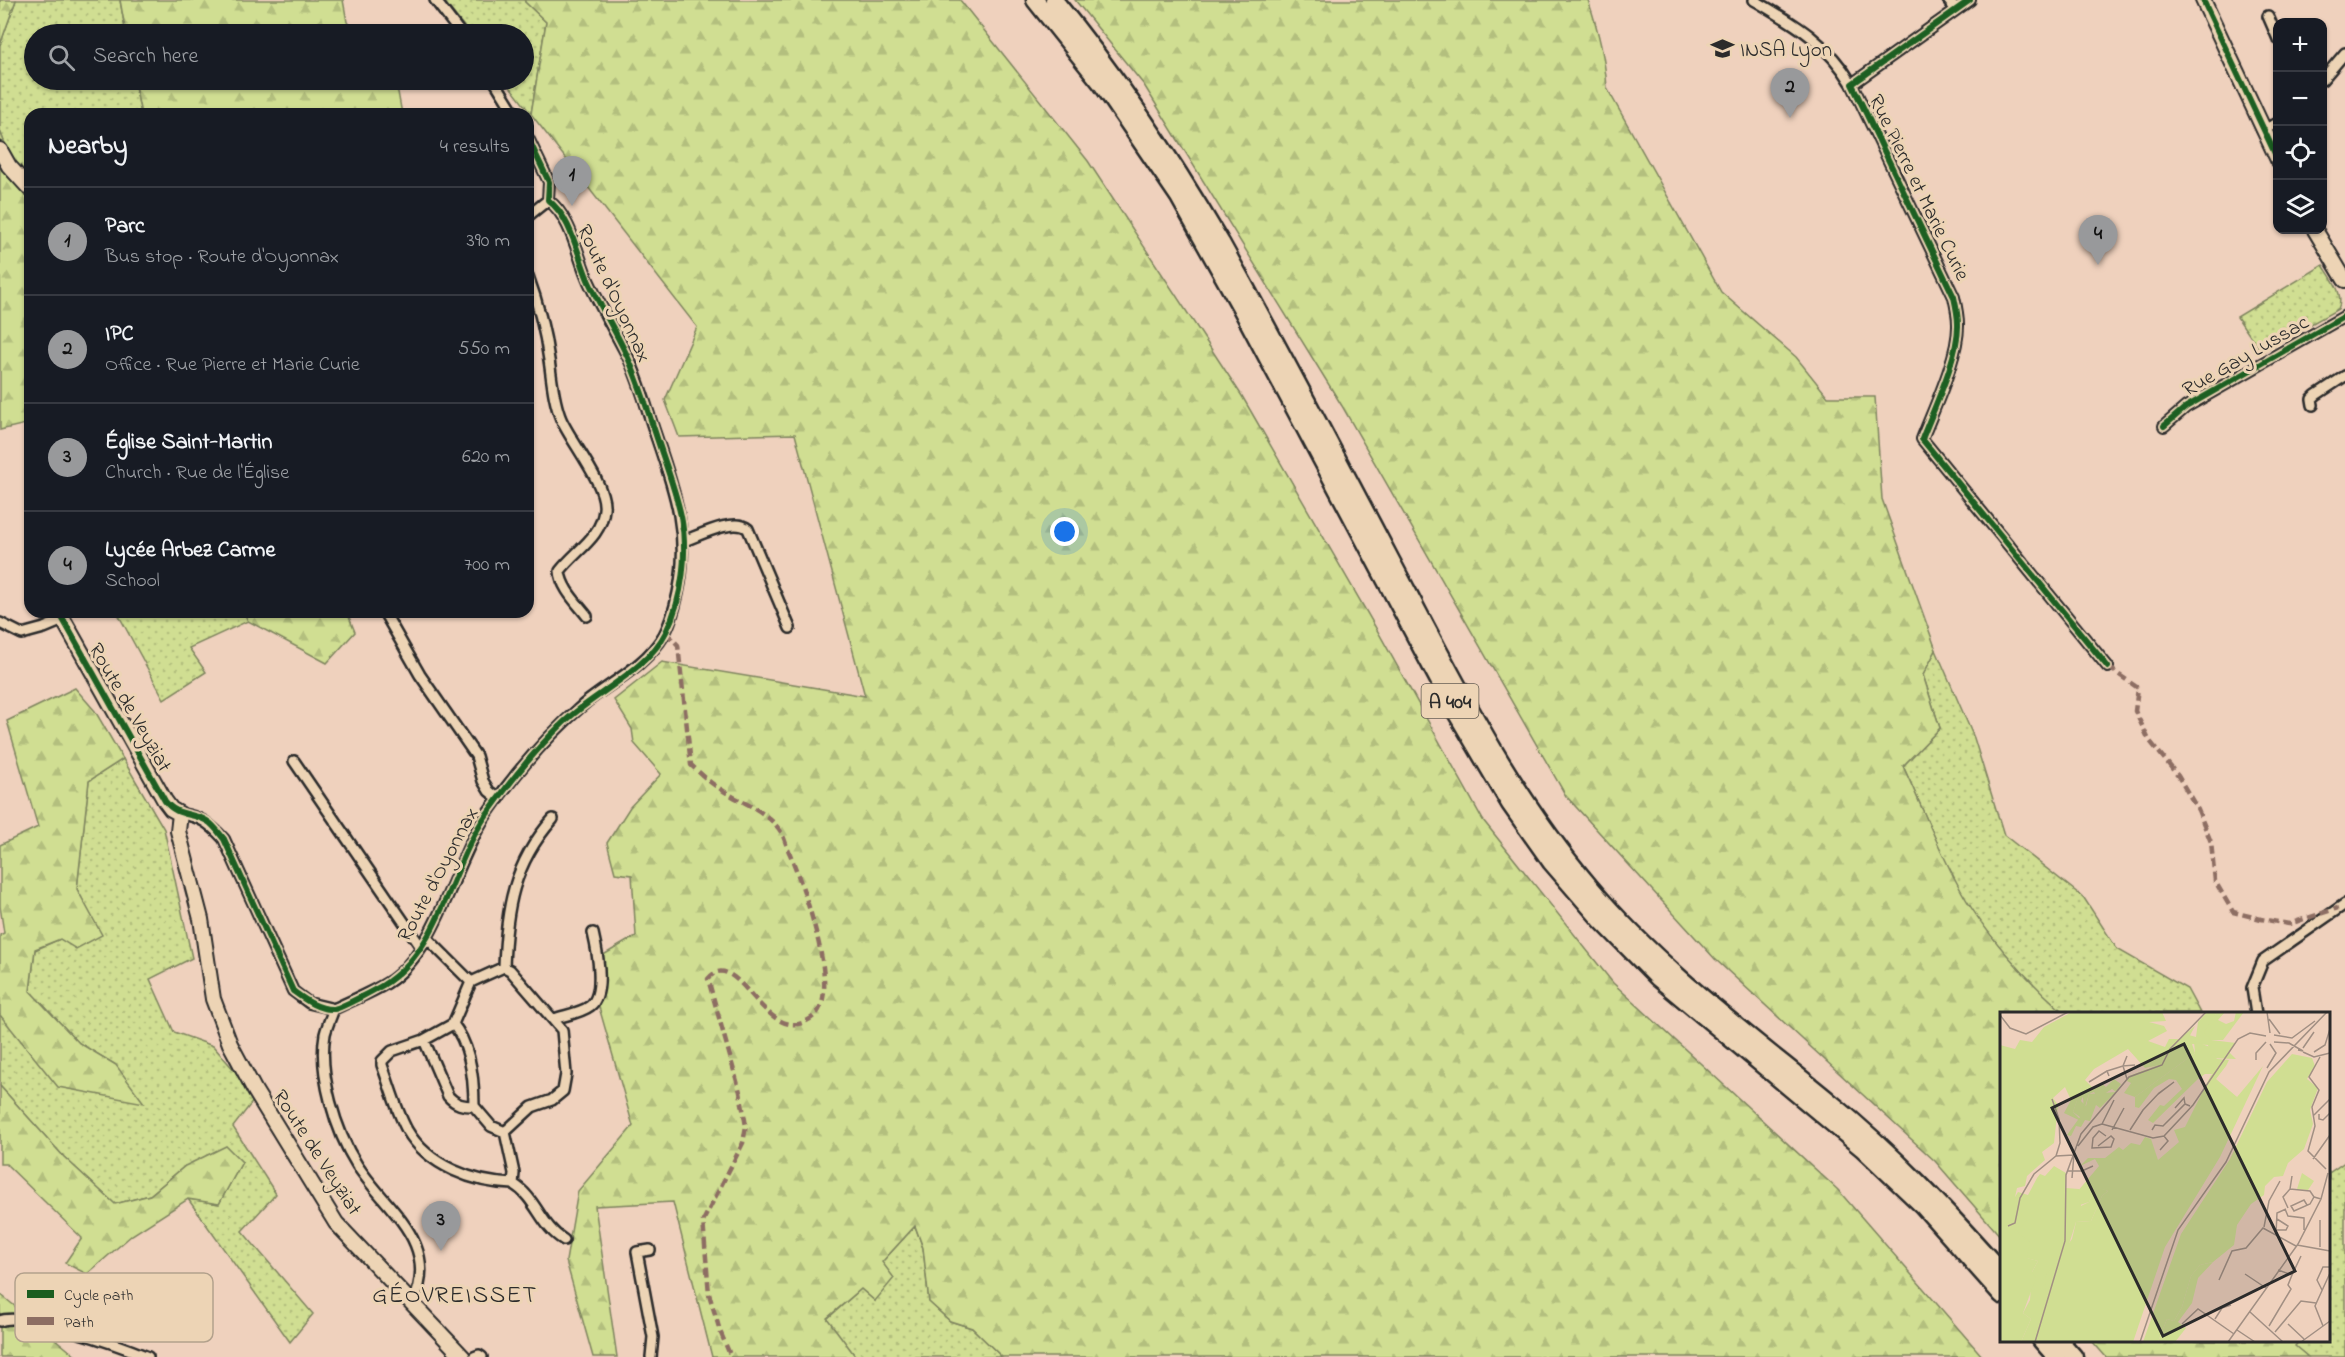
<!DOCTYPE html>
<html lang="en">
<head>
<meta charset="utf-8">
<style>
  :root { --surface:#171b24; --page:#20242c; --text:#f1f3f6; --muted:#9ea1a6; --line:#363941; --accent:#98999b }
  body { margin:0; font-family:"Indie Flower",sans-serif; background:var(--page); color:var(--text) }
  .controls { position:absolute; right:18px; top:18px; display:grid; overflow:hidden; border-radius:12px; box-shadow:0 2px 4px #0004 }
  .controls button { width:54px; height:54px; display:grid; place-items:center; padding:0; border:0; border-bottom:2px solid var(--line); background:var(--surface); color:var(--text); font:30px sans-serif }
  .you { position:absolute; left:1065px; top:532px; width:21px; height:21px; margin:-15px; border:4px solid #fff; border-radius:50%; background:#1a73e8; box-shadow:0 0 0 9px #1a73e833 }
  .badge { display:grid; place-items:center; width:39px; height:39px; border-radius:50%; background:var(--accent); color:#111; font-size:20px; font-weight:700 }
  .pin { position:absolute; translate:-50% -50px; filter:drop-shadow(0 2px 3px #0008) }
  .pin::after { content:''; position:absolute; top:32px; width:21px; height:18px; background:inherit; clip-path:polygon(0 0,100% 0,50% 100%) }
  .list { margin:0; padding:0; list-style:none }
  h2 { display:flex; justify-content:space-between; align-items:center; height:78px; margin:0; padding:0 24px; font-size:26px }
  h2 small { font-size:20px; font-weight:400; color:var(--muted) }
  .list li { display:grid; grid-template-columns:39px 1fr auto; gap:18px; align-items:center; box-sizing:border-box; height:108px; padding:0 24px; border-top:2px solid var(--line) }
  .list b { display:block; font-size:22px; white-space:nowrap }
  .list p { margin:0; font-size:20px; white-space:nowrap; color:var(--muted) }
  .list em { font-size:20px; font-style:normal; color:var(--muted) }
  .icon { flex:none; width:33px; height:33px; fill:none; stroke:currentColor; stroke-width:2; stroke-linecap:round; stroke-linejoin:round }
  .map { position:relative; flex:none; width:2345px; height:1357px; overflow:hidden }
  .search { position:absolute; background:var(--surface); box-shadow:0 2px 4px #0004; left:24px; top:24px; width:510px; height:66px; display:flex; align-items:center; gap:15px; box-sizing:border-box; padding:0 21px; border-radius:33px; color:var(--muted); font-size:22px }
  .panel { position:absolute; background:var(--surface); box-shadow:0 2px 4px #0004; left:24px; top:108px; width:510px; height:510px; border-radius:18px }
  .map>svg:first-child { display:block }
  .grass { fill:url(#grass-dots); stroke:#7e845e; stroke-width:1.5 }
  .forest { fill:url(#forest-firs); stroke:#7e845e; stroke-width:1.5 }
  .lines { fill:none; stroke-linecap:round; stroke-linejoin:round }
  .street-casing { stroke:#2b2b2b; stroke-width:14 }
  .secondary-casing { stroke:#2b2b2b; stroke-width:18 }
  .highway-casing { stroke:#2b2b2b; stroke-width:21 }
  .street { stroke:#edd4b5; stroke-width:9 }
  .secondary { stroke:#edd4b5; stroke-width:14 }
  .highway { stroke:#edd4b5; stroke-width:16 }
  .quiet { stroke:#8d6e63; stroke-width:4.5; stroke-dasharray:9 4.5; stroke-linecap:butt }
  .cycleway-casing { stroke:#edd4b5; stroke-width:10 }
  .cycleway { stroke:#1b5e20; stroke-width:6 }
  .labels { text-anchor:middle; stroke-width:6; stroke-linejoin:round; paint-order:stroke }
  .shield { fill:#edd4b5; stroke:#655e54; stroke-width:1.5 }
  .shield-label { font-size:20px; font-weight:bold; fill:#2b2b2b }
  .poi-label { font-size:21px; fill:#2b2b2b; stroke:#edd4b5; text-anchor:start }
  .street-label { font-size:21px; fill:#2b2b2b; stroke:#edd4b5 }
  .quarter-label { font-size:24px; letter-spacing:1.5px; fill:#2b2b2b; stroke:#edd4b5 }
  .inset-road { fill:none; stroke:#a18f83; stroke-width:1.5 }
  .view { fill:#2b2b2b; fill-opacity:0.15; stroke:#2b2b2b; stroke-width:3 }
  .inset-edge { fill:none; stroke:#2b2b2b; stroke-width:3 }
  .key { fill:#edd4b5; stroke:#b3a18c; stroke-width:1.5 }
  .key-label { font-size:16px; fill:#2b2b2b }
</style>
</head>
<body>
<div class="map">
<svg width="2345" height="1357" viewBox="0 0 2345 1357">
  <defs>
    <pattern id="grass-dots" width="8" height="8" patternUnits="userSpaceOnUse" patternTransform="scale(1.5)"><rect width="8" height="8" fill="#d0de92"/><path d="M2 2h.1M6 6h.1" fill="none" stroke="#b3bf7e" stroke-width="1.8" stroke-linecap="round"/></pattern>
    <pattern id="forest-firs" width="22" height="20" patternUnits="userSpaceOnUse" patternTransform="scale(1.5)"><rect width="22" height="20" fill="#d0de92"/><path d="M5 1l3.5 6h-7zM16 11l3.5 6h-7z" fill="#b3bf7e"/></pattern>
  </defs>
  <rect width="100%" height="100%" fill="#efd1bd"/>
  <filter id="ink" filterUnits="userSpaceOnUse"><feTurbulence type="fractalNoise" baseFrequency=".0167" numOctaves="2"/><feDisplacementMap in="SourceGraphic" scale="12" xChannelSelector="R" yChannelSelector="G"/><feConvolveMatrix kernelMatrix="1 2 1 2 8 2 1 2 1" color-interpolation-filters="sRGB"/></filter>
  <g filter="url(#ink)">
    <path class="grass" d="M16,0h104l6,34h-92v46h100l7,34h-111v74l-15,-18 -15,-39v-86z
      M443,0h82v2l21,20 -15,92 -26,-34h19v-46h-54z
      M2323,265c8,13 22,29 15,44l-77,43 -24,-35z
      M117,612h127l4,9 -59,27 17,24 -42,27z
      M1936,650l38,88 30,97 80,63 33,51 70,40 13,24h-136c-40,-35 -83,-83 -108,-130 -19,-38 -35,-78 -53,-117l37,-38 -17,-53z
      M123,759l41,70 28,129 -42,21 24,53 39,14 44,50 -24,31 43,67 -34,37 71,83 -23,28 -102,-143 31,5 23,-42 -57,4 -35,29 -35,9 -51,-47 -64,-71v-71l116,50 -37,-22 -49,-52 5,-41 25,-11 41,-4 -24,-46 12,-109z
      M2345,1162v195h-37l-14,-11 5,-5 29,-1 1,-167z
      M915,1226l8,22 6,54 21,19 22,7 30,29h-146l-29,-38 34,-30 14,12 7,-39z"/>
    <path class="forest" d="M0,0h16l-16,45z
      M120,0h223l4,22 9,12h-230z
      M525,0h435l128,161 154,235 138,239 103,185 130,163 225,207 145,167h-981l-30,-29 -22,-7 -21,-19 -6,-54 -8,-22 -33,36 12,16 -19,23 -14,-12 -34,29 29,39h-144l-39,-155 -78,4 22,151h-24l-27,-96 12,-70 55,-65 -36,-126 -4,-39 43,-25 -4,-61 -17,-2 -8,-30 23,-36 31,-33 -27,-31 -2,-14 -18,-29 48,-38 203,34 -70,-262 -116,3 -14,-37 32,-73 -166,-213 15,-92 -21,-20z
      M1075,0h513c10,29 17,57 19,88l114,204 75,65 32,40h47l7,102 54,151 -13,25 17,53 -37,38c18,39 34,79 54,117 24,47 68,95 107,130l-62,1 -1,223 -66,-76 -220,-202 -149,-163 -224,-390 -198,-321z
      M134,80h255l9,12 4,22h-261z
      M0,131l15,39 15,18v235l-30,7z
      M244,612h103l8,20 -28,31 -79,-42z
      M75,688l20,23 28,48 -34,22 -12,108 25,46 -26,14 -16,-10 -25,10 -5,42 49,52 37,22 28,38 -86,-16 -58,-72v-80l4,-2 -4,-27v-61l38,-18 -31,-106z
      M0,1086l64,71 51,47 35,-9 35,-29 41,-20 16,16 -23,42 -31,-5 -56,36 -45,39 -22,-11 17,-25 -76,-74h-6z
      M0,1294l77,63h-77z
      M2092,1341h207l-4,5 13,11h-202z"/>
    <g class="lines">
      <defs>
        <path id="street" d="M435,0l26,34
          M1754,0c41,24 73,42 98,84
          M1948,0l8,10
          M1970,0l-118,84 102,213c2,9 4,18 4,27 1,32 -24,84 -36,115l186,228
          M2268,16l10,23
          M494,80l21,34
          M2322,80l23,-27
          M2262,130l16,-7
          M528,216l20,-16
          M528,276c10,27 17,55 21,84 3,19 4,40 12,59 10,23 46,66 43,90 -2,28 -28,41 -44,62 1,17 17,32 27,45
          M2313,405l-1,-6 4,-4 29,-19
          M2164,426l22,-19 159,-91
          M684,541c16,-6 51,-24 64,-12l42,99
          M384,612l36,63 56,81 7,25 6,10 10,8
          M0,623l22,11 22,-6 19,-8
          M294,761l127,186
          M180,814c21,2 30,10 44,25l69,152 16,12 25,6
          M427,938l44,44
          M504,967c2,-58 9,-103 49,-148
          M334,1009c18,-9 37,-16 53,-26 50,-31 67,-120 99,-168 27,-39 61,-79 97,-110 28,-23 62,-38 81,-70 7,-13 11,-28 14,-42 13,-60 -5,-107 -24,-163 -8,-24 -15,-50 -26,-73 -13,-25 -27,-49 -39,-75 -12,-26 -17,-64 -41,-82l1,-18 -21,-44
          M334,1009c-3,8 -7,17 -9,25 -7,40 11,98 32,131 29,45 84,77 56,138
          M2256,1014l-4,-26 11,-27 82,-57
          M554,1019c11,-4 27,-6 36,-13 16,-12 7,-56 3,-73
          M453,1024l-29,16 -32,11 -10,10v4c8,21 14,45 25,65 21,36 67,53 106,54l1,-11 -9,-41 -14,-6 -17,-20c0,-27 -3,-60 -21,-82l18,-42 33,-15 6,3 52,60 4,44 -3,17 -11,9 -20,7 -27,25
          M424,1040l24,56c8,9 15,10 26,10
          M513,1184c23,13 28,43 51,56
          M650,1250l-13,2 16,85 -2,20
          M0,1321c23,-10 122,25 148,36
          M474,1357l5,-2 3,2"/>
        <path id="secondary" d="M2203,0l75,160
          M0,150l9,16 21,23
          M2315,230l30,50
          M59,612l106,189 6,8 9,5 -2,17 23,88 12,80 17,45 25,47 81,132 127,134"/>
        <path id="highway" d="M1035,0l67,84 77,113 60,107 215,405 56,95 41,58 51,59 55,56 205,171 61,58 79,89
          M1054,0c63,76 117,158 167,243 64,115 125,232 186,348 54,103 107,207 183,296 70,83 156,146 240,215 63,51 118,110 172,171
          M2041,1340l15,17
          M2059,1340l15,17"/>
      </defs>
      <use href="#street" class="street-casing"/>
      <use href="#secondary" class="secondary-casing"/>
      <use href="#highway" class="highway-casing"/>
      <use href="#street" class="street"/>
      <use href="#secondary" class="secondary"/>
      <use href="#highway" class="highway"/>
      <path class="quiet" d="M666,632l12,13 13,120c9,8 18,17 28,23 20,14 44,20 60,41 5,6 7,17 11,25 12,30 52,136 25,161 -47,42 -77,-73 -107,-36l32,113 6,34 -3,17 -40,78 6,73 11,37 11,26
        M2108,667l30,21 -3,23 14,29 29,36 20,34 13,32 4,39 18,31 28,7 28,5 49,-16"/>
      <defs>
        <path id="cycleway" d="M1970,0l-118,84 102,213c2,9 4,18 4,27 1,32 -24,84 -36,115l186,228
          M2203,0l75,160
          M2164,426l22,-19 159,-91
          M59,612l106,189c12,16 27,11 42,20 7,4 12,12 17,18l69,152c11,8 25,19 41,18 7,-1 49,-23 55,-28 53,-37 62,-116 98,-167 22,-31 48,-64 76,-91 31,-30 84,-52 103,-91 17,-34 22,-80 15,-116 -6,-28 -17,-56 -26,-84 -8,-24 -16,-49 -26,-72 -12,-27 -28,-52 -40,-78 -12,-27 -17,-64 -41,-82l1,-18 -21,-44"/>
      </defs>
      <use href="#cycleway" class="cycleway-casing"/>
      <use href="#cycleway" class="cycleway"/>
    </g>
  </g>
  <defs>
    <symbol id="university-bare" viewBox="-9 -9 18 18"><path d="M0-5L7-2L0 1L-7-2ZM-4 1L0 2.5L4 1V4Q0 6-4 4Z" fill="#2b2b2b" stroke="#edd4b5" stroke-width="2.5" paint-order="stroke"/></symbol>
  </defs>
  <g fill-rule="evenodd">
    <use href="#university-bare" x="1706" y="32" width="33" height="33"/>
  </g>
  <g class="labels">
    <rect class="shield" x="1421.5" y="684" width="57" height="34" rx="4.5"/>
    <g class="shield-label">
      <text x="1450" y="708">A 404</text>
    </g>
    <g class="poi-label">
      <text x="1740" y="56">INSA Lyon</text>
    </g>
    <g class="street-label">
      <text transform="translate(1920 187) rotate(64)" y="7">Rue Pierre et Marie Curie</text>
      <text transform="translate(615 293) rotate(65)" y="7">Route d'Oyonnax</text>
      <text transform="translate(2245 355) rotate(-30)" y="7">Rue Gay Lussac</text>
      <text transform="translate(131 707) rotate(60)" y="7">Route de Veyziat</text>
      <text transform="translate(437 874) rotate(-62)" y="7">Route d'Oyonnax</text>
      <text transform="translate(318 1152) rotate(57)" y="7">Route de Veyziat</text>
    </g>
    <g class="quarter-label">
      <text x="455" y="1302">GÉOVREISSET</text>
    </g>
  </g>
  <g transform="translate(2000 1012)">
    <rect width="330" height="330" fill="#efd1bd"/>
    <path d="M207,0h10l-6,11v17l25,3 -7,9 7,7 -26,-1 -2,-13 -16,-1 3,9 -60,44 -11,-4 7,-10 -4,-2 2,-5 29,-11 18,-20h9l4,-10 7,2 2,-15zM226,54l-10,13 21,18 -22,-4 -17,8 13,-26zM82,73l3,7 -4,9 5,5 3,-12 27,-2 -16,16 -4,-3 -6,16 -5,-1 -4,7 -5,-1 -5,10 -4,-1 13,-18 -7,-5zM54,154l12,7v15l13,1 2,17 8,-4 6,-16 13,5 -6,5 -11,25 -15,1 -38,120h-17l10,-23 -8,-6 7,-13 2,-28 6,-11 -12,-3 -1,-17 -8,-8 -2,-36 3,-5 10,3 9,-17 3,-4 5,2zM302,161l12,8 -6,9 -11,-1zM213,250l-15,16 -6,25 -14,19 8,6 -11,14h-17l9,-23 7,2 8,-14 9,-31 9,-11z" fill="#d0de92"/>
    <path d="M72,0h90l4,9 -17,1 15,4 3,5 -19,10 17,6 4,-8h10l16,-13 -10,19h-9l-12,19 -19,4 -17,-19 -34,20 -9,11 8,8 8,-5 5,4 8,-8 7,5 -5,8 -4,-3 -14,9 -4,-6 -5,2 -5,16 -2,-24 -9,26 10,10 -19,-9 7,-13 -6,-13 -12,11 5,7 -4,38 -12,9 3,8 -18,16 -2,10 -8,2 -2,9 3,14 9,9 -10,12 13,10 -3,16 11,3 -6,11 4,6 -13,35 8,6 -10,23h-21v-297l15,4 5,-9 12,2 12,-15zM217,0h8l-7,8 8,4 8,-3 2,-9h8l-21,28h-12l-7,-8zM194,29l16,6v10l3,-4 4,6 12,1 -3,6 -10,8h-11l-7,5 -45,44 -5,-3 12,-15 4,1 18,-17 -6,-9 -7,-1 -15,9 -15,20 -4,-1v-10l60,-44zM292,42l20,4 3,8 -8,13 11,9 -8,22 3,14 -9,25 -16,14 -5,13 -9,1 -9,9 -1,9 -13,9 -14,21 -3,20 -21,17 -13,3 -9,11 -9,31 -8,14 -7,-2 -9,23h-15l38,-108 49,-75 37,-77zM263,54l-43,91 -55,90 -32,95h-95l7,-32 1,-35 26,-36 4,-17 15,-1 11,-25 6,-5 -13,-4 -6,15 -9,3 -3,-13 22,-26 -4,-7 -15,7 8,-8h17l14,-11 4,3 8,-7 9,2 5,-8 6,2 7,21 21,-18 -5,-12 11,-3 13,-26 22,-14 17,10z" fill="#d0de92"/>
    <path class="inset-road" d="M267,0l3,21M0,3l10,13 16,6 42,-22M269,7l11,15M274,23l18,3 23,-17M274,30l15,1 14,8 -5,-1M303,36l11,-16M303,40l11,5 16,-4M314,40l11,-7 5,-16M127,44l-4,10 12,-1M320,45l-11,20 10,13 -7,17 3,19 -7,25 18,18M256,48v-7l10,-11M267,56l9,-15 -6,-9M109,64l-2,-5 16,-5 4,13M89,70l18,-11M52,87l7,20 1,24 -4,13M175,96l9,-10 1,6M319,102v5l4,1 7,-7M314,103l16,-16M102,112l51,14 11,-2 29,-31 45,-66 12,-6 16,3M102,112l12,-24M112,118l12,-22M130,118l13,-20 16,-17 15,-11 -17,13M152,118l3,-5 8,1 22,-22 5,2M78,134l15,-19 9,-3M98,134l13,-10 3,3 -3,8 -19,1 1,-10 6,-7 7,5M160,138l8,-9 -4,-5M313,147l17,-24M67,159h15l11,-5M72,166l2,-24M290,177l20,2 4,6M307,193l-3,-5 -13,6 3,5 16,-7 4,-7 7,2M288,196l-5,-11 7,-8 2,-13M285,197l3,7 16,2v12M277,207l11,7 -2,4h-9M8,214l7,-3 5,-25 14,-24 22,-18 18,-1M264,215l5,-26 11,-20M276,222l1,-21 9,-4M297,233l33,6M320,235v-27M245,262l21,14M292,263l9,-19M219,268l13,-29 14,-3 17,-20 33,18M322,278l-5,-10 6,-13h7M250,300l33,30M215,307l7,-11 9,-3M182,312l16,-15 36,25M288,312l16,15M269,314l22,-37 -3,-4 4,-10 -14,-5M323,314l-8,-20 15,-33M237,318l18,12M275,320l26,-31 15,2M35,330l30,-101 1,-66 15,-41 48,-57 33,-12 8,-16 36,-37M140,330l38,-112 48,-68 43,-90 58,-60M228,330l70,-98 23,-45 7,-26M301,330l29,-21"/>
    <path class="view" d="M184,32l111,227 -132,65 -111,-228z"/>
    <rect width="330" height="330" class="inset-edge"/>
  </g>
  <rect x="15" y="1273" width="198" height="69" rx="9" class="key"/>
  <rect x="27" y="1290" width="27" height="8" fill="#1b5e20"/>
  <rect x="27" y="1317" width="27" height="8" fill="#8d6e63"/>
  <g class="key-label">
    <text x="64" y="1300">Cycle path</text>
    <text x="64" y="1327">Path</text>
  </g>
</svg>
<div class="controls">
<button>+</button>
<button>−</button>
<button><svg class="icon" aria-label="locate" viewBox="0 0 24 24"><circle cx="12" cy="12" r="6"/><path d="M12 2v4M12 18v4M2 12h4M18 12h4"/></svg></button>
<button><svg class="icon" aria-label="layers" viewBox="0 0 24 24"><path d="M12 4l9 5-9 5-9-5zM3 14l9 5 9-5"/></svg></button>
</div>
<div class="you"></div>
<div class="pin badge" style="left:572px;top:206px">1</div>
<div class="pin badge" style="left:1790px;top:118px">2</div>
<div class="pin badge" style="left:441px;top:1251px">3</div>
<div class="pin badge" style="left:2098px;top:265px">4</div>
<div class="search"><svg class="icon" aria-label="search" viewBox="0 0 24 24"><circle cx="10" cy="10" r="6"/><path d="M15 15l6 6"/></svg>Search here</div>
<section class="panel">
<h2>Nearby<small>4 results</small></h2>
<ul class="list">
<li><span class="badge">1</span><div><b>Parc</b><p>Bus stop · Route d'Oyonnax</p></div><em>390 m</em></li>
<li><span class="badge">2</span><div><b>IPC</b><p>Office · Rue Pierre et Marie Curie</p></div><em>550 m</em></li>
<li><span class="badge">3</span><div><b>Église Saint-Martin</b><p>Church · Rue de l'Église</p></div><em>620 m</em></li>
<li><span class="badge">4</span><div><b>Lycée Arbez Carme</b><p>School</p></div><em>700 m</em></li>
</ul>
</section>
</div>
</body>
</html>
